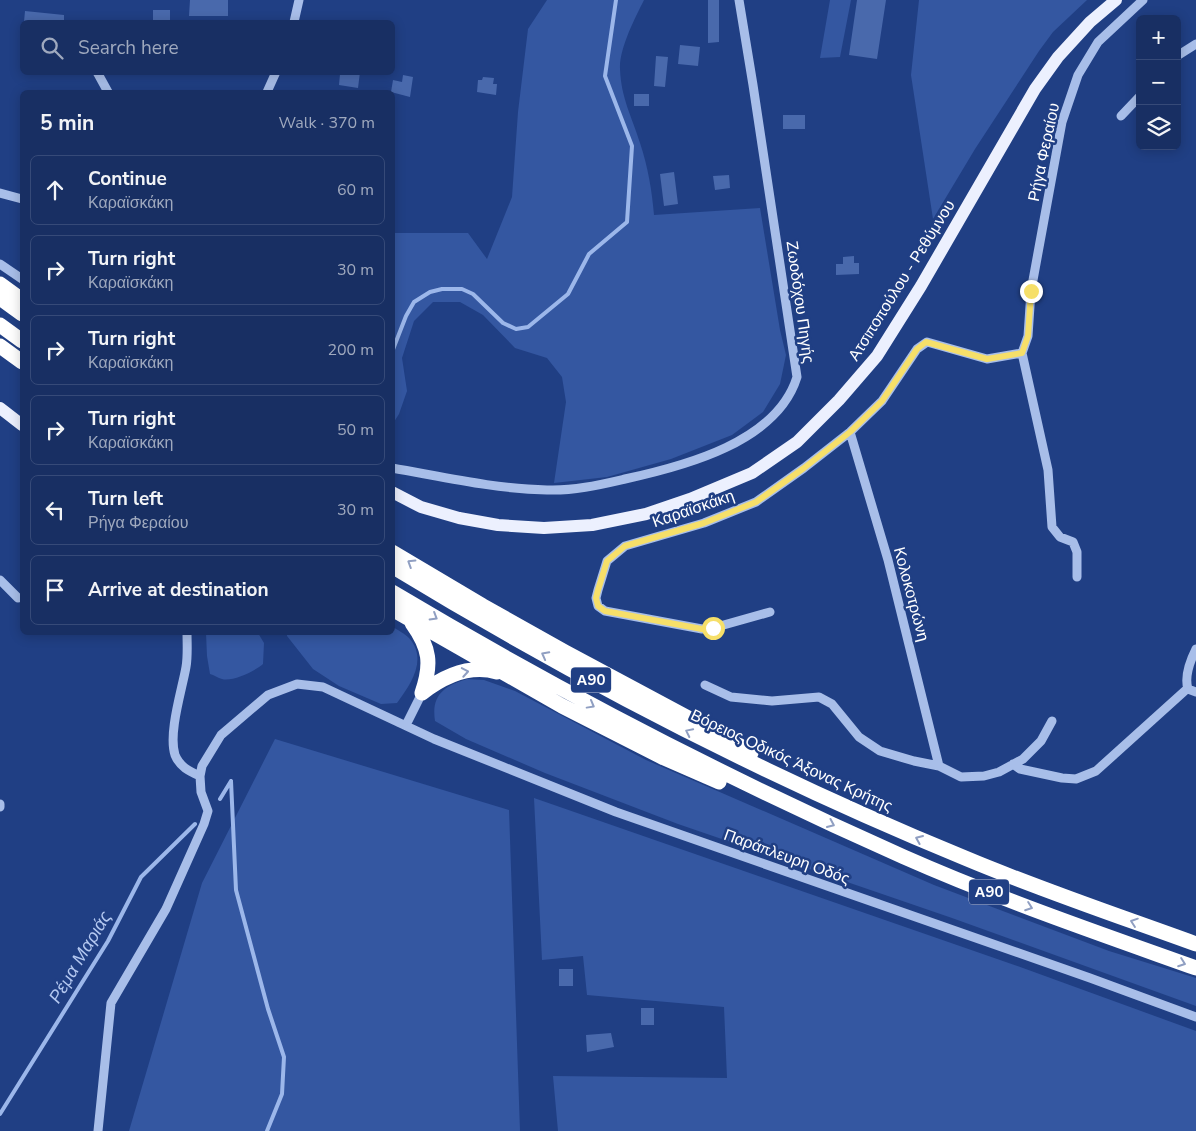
<!DOCTYPE html>
<html lang="en">
<head>
<meta charset="utf-8">
<style>
  :root { --surface:#182f63; --page:#253b6c; --text:#f1f3f6; --muted:#9fa9be; --line:#364a78 }
  body { margin:0; font-family:"Nunito Sans",sans-serif; background:var(--page); color:var(--text) }
  .controls { position:absolute; right:15px; top:15px; display:grid; overflow:hidden; border-radius:8px; box-shadow:0 2px 12px #0003 }
  .controls button { width:45px; height:45px; display:grid; place-items:center; padding:0; border:0; border-bottom:1px solid var(--line); background:var(--surface); color:var(--text); font:25px sans-serif }
  .stop { position:absolute; width:15px; height:15px; margin:-11px; border:4px solid #f6df69; border-radius:50%; background:#fff }
  .stop.end { background:#f6df69; border-color:#fff; box-shadow:0 1px 5px #0008 }
  .list { margin:0; padding:0; list-style:none }
  h2 { display:flex; justify-content:space-between; align-items:center; height:65px; margin:0; padding:0 20px; font-size:21px }
  h2 small { font-size:16px; font-weight:400; color:var(--muted) }
  .list li { display:grid; grid-template-columns:32px 1fr auto; gap:15px; align-items:center; box-sizing:border-box; height:70px; margin:0 10px 10px; padding:0 10px; border:1px solid var(--line); border-radius:8px }
  .list b { display:block; font-size:19px; white-space:nowrap }
  .list p { margin:0; font-size:16px; white-space:nowrap; color:var(--muted) }
  .list em { font-size:16px; font-style:normal; color:var(--muted) }
  .icon { flex:none; width:28px; height:28px; fill:none; stroke:currentColor; stroke-width:2; stroke-linecap:round; stroke-linejoin:round }
  .map { position:relative; flex:none; width:1196px; height:1131px; overflow:hidden }
  .search { position:absolute; background:var(--surface); box-shadow:0 2px 12px #0003; left:20px; top:20px; width:375px; height:55px; display:flex; align-items:center; gap:12px; box-sizing:border-box; padding:0 18px; border-radius:8px; color:var(--muted); font-size:19px }
  .panel { position:absolute; background:var(--surface); box-shadow:0 2px 12px #0003; left:20px; top:90px; width:375px; height:545px; border-radius:8px }
  .map>svg:first-child { display:block }
  .green { fill:#3457a1 }
  .lines { fill:none; stroke-linecap:round; stroke-linejoin:round }
  .stream { stroke:#9cb7ea; stroke-width:4 }
  .building { fill:#4969ac }
  .minor { stroke:#a8bee9; stroke-width:9 }
  .major { stroke:#ecf0fe; stroke-width:12 }
  .highway { stroke:#fff; stroke-width:15 }
  .oneway { stroke:#909fc2 }
  .route { stroke:#f6df69; stroke-width:6 }
  .labels { text-anchor:middle; stroke-width:5; stroke-linejoin:round; paint-order:stroke }
  .shield { fill:#203f84; stroke:#bcc5da; stroke-width:1 }
  .shield-label { font-size:15px; font-weight:bold; fill:#fff }
  .street-label { font-size:16px; fill:#fff; stroke:#203f84 }
  .water-label { font-size:18px; font-style:italic; fill:#b4c8f0; stroke:#203f84 }
</style>
</head>
<body>
<div class="map">
<svg width="1196" height="1131" viewBox="0 0 1196 1131">
  <rect width="100%" height="100%" fill="#203f84"/>
  <path class="green" d="M547,0h97c-9,18 -25,49 -24,69 1,29 12,48 20,74 8,24 12,48 14,72l106,-7 20,122 6,25 -6,29 -17,28 -31,23 -61,24 -64,18 -53,6 12,-81 -4,-25 -15,-19 -32,-10 -32,-33 -23,-13h-27l-19,19 -12,37 5,33 -8,23 -7,11 1,-192h75l19,26 25,-62 6,-85 10,-83z
    M830,0h21l-11,57 -20,1z
    M919,0h168l-34,32 -14,19 -64,98 -42,70 -22,-144z
    M393,627c5,3 12,7 16,11 19,21 2,46 -12,65l-16,1 -42,-18 -26,-17 -26,-33v-4h105z
    M206,633h52l6,10 -1,21c-8,7 -31,18 -41,15 -4,-1 -8,-4 -12,-5l-3,-18z
    M467,679l17,1 31,11 131,69 288,125 175,66 87,27v28l-244,-88 -274,-94 -133,-51 -79,-34 -31,-18c-4,-26 9,-35 32,-42z
    M275,739l234,71 11,321h-391l73,-248z
    M534,798l489,170 173,63v100h-638l-5,-55 174,2 -3,-71 -137,-12 -4,-39 -41,4z"/>
  <g class="lines">
    <path class="stream" d="M392,352l14,-36 8,-14 16,-10 12,-3h20l11,5 30,29 13,6 12,-2 40,-33 21,-40 38,-32 5,-76 -27,-70 11,-76
      M231,781l5,109 32,119 16,48 -2,37 -15,37
      M220,799l11,-18
      M0,1114l108,-173 33,-64 54,-53"/>
  </g>
  <path class="building" d="M190,0h38v16h-39z
    M708,0h11v42l-11,1z
    M857,0h29l-9,59 -28,-4z
    M153,10h17v12h-17z
    M25,11l39,4v7h-40z
    M680,45l20,2 -2,19 -20,-2z
    M656,56l12,1 -3,30 -11,-1z
    M349,72h11l-2,16 -19,-3 1,-11 9,1z
    M403,75l10,2 -3,20 -19,-5 2,-12 9,2z
    M483,77l11,1 -1,6h4l-1,11 -19,-3 1,-12h4z
    M634,94h15v12h-15z
    M783,115h22v14h-22z
    M674,172l4,32 -14,2 -4,-32z
    M729,175l1,13 -15,2 -2,-14z
    M854,256v7h5v11l-23,1v-11h7v-7z
    M559,969h14v17h-14z
    M641,1008h13v17h-13z
    M611,1033l3,14 -27,5 -1,-17z"/>
  <g class="lines">
    <path class="minor" d="M294,22l5,-22
      M1177,56l19,-12
      M97,72l11,20
      M267,92l9,-20
      M1121,116l19,-20
      M0,193l22,6
      M0,264l22,15
      M1022,353l26,117 4,57 8,10 13,5 4,10v25
      M850,432l38,128 51,206
      M392,468c52,9 103,21 155,22 27,1 52,-5 78,-11 60,-13 152,-37 172,-102l-44,-292 -14,-85
      M0,580l18,18
      M770,612l-57,16 -11,1 -97,-18 -7,-5 -2,-8 2,-8 9,-29 18,-15 79,-23 52,-21 48,-34 46,-36 32,-31 35,-52 10,-7 60,17 35,-6 6,-17 3,-45 31,-169 16,-47 20,-33 45,-42
      M187,632c0,12 1,24 -1,35 -4,23 -18,66 -11,88 5,12 14,16 25,21
      M1196,649c-6,12 -12,27 -8,40l8,3
      M705,685l26,12 41,4 47,-4 13,7 27,33 21,14 34,10 25,5 22,11 23,-1 15,-4 24,-13 18,-18 11,-20
      M406,725l16,-32
      M1013,764l7,5 42,9 14,1 20,-8 92,-83
      M0,804v3
      M98,1131l13,-128 55,-94 38,-85 4,-13 -7,-19 -1,-16 2,-10 19,-31 47,-40 29,-11 26,3 111,52 182,73 474,166 106,39"/>
    <path class="major" d="M0,408l22,17
      M392,492l29,15 38,11 39,7 46,3 48,-3 54,-11 44,-15 62,-26 45,-31 42,-42 38,-44 44,-70 114,-197 23,-32 32,-35 26,-22"/>
    <path class="highway" d="M0,284l22,16
      M0,298l22,16
      M0,325l22,16
      M0,346l22,16
      M392,552l91,54 82,46 172,92 14,9
      M392,566c184,112 375,211 573,292 76,32 154,58 231,86
      M392,592c166,99 336,187 512,265 95,42 194,76 292,111
      M392,609l170,97 102,52 55,24
      M412,623c18,25 20,41 10,70
      M422,693c22,-17 47,-29 75,-21"/>
  </g>
  <defs><path id="oneway-chevron" d="M-2-3.5L2.5 0L-2 3.5" fill="none" stroke-width="1.6" stroke-linecap="round" stroke-linejoin="round" transform="scale(1.25)"/></defs>
  <g class="oneway">
    <use href="#oneway-chevron" transform="translate(411 563) rotate(-148)"/>
    <use href="#oneway-chevron" transform="translate(434 617) rotate(31)"/>
    <use href="#oneway-chevron" transform="translate(545 655) rotate(-152)"/>
    <use href="#oneway-chevron" transform="translate(465 672) rotate(-10)"/>
    <use href="#oneway-chevron" transform="translate(591 705) rotate(29)"/>
    <use href="#oneway-chevron" transform="translate(689 732) rotate(-154)"/>
    <use href="#oneway-chevron" transform="translate(831 824) rotate(24)"/>
    <use href="#oneway-chevron" transform="translate(919 839) rotate(-157)"/>
    <use href="#oneway-chevron" transform="translate(1029 907) rotate(20)"/>
    <use href="#oneway-chevron" transform="translate(1134 922) rotate(-161)"/>
    <use href="#oneway-chevron" transform="translate(1182 963) rotate(20)"/>
  </g>
  <g class="lines">
    <path class="route" d="M713,628l-11,1 -97,-18 -7,-5 -2,-8 2,-8 9,-29 18,-15 79,-23 52,-21 48,-34 46,-36 32,-31 35,-52 9,-7 61,17 35,-6 6,-17 3,-45"/>
  </g>
  <g class="labels">
    <g class="shield">
      <rect x="571" y="667.5" width="40" height="25" rx="4"/>
      <rect x="969" y="879.5" width="40" height="25" rx="4"/>
    </g>
    <g class="shield-label">
      <text x="591" y="685">Α90</text>
      <text x="989" y="897">Α90</text>
    </g>
    <g class="street-label">
      <text transform="translate(1043 152) rotate(-78)" y="6">Ρήγα Φεραίου</text>
      <text transform="translate(901 280) rotate(-58)" y="6">Ατσιποπούλου - Ρεθύμνου</text>
      <text transform="translate(801 302) rotate(82)" y="6">Ζωοδόχου Πηγής</text>
      <text transform="translate(693 508) rotate(-19)" y="6">Καραϊσκάκη</text>
      <text transform="translate(912 594) rotate(75)" y="6">Κολοκοτρώνη</text>
      <text transform="translate(792 760) rotate(25)" y="6">Βόρειος Οδικός Άξονας Κρήτης</text>
      <text transform="translate(787 856) rotate(20)" y="6">Παράπλευρη Οδός</text>
    </g>
    <g class="water-label">
      <text transform="translate(80 957) rotate(-59)" y="6">Ρέμα Μαριάς</text>
    </g>
  </g>
</svg>
<div class="controls">
<button>+</button>
<button>−</button>
<button><svg class="icon" aria-label="layers" viewBox="0 0 24 24"><path d="M12 4l9 5-9 5-9-5zM3 14l9 5 9-5"/></svg></button>
</div>
<div class="stop" style="left:713px;top:628px"></div>
<div class="stop end" style="left:1031px;top:291px"></div>
<div class="search"><svg class="icon" aria-label="search" viewBox="0 0 24 24"><circle cx="10" cy="10" r="6"/><path d="M15 15l6 6"/></svg>Search here</div>
<section class="panel">
<h2>5 min<small>Walk · 370 m</small></h2>
<ul class="list">
<li><svg class="icon" aria-label="ahead" viewBox="0 0 24 24"><path d="M12 20V5M6 11l6-6 6 6"/></svg><div><b>Continue</b><p>Καραϊσκάκη</p></div><em>60 m</em></li>
<li><svg class="icon" aria-label="right" viewBox="0 0 24 24"><path d="M7 20v-9h11M14 6l5 5-5 5"/></svg><div><b>Turn right</b><p>Καραϊσκάκη</p></div><em>30 m</em></li>
<li><svg class="icon" aria-label="right" viewBox="0 0 24 24"><path d="M7 20v-9h11M14 6l5 5-5 5"/></svg><div><b>Turn right</b><p>Καραϊσκάκη</p></div><em>200 m</em></li>
<li><svg class="icon" aria-label="right" viewBox="0 0 24 24"><path d="M7 20v-9h11M14 6l5 5-5 5"/></svg><div><b>Turn right</b><p>Καραϊσκάκη</p></div><em>50 m</em></li>
<li><svg class="icon" aria-label="left" viewBox="0 0 24 24"><path d="M17 20v-9H6M10 6l-5 5 5 5"/></svg><div><b>Turn left</b><p>Ρήγα Φεραίου</p></div><em>30 m</em></li>
<li><svg class="icon" aria-label="arrive" viewBox="0 0 24 24"><path d="M6 21V4h12l-3 4 3 4H6"/></svg><div><b>Arrive at destination</b></div></li>
</ul>
</section>
</div>
</body>
</html>
